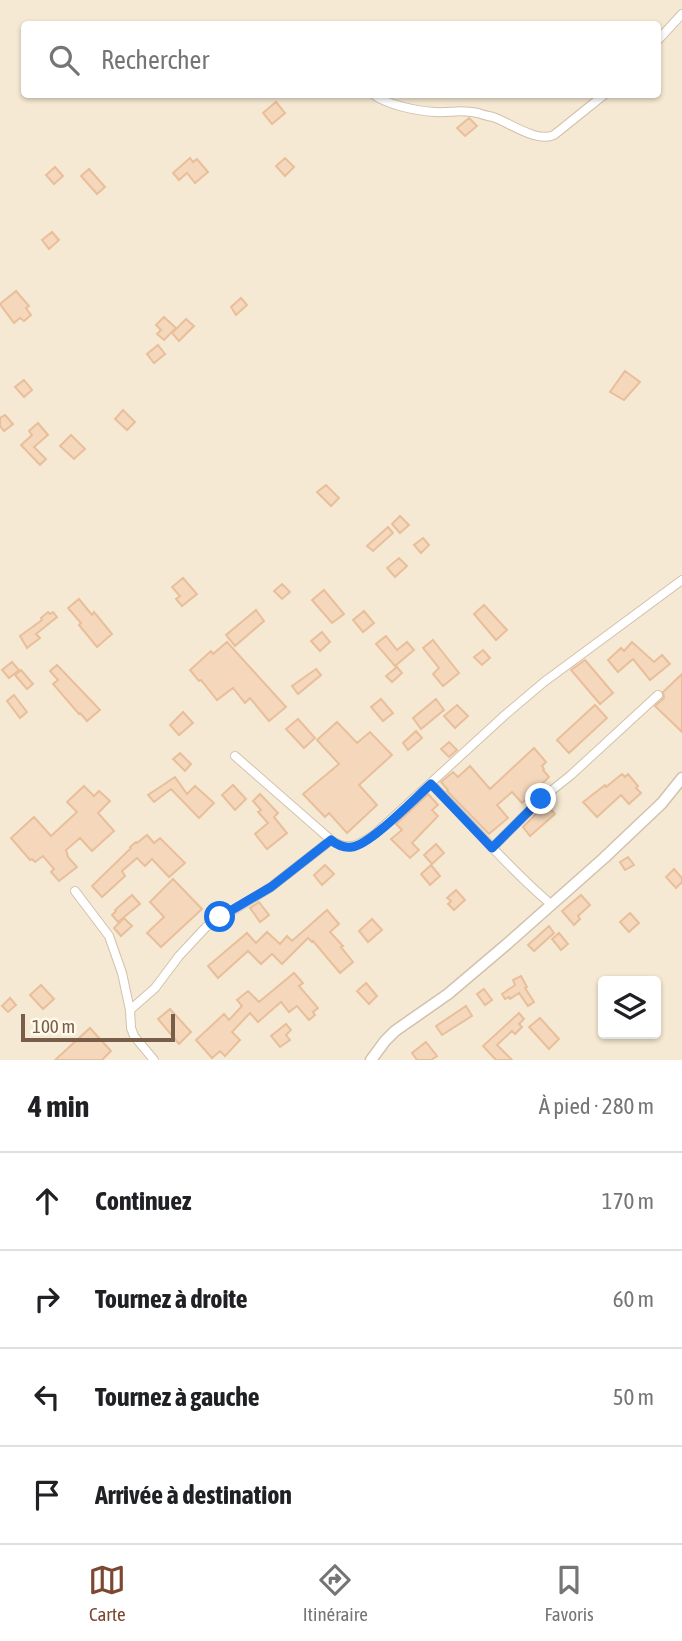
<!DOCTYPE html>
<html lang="fr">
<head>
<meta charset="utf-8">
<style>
  :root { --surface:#fff; --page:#f6f6f6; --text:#202124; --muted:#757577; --line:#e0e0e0; --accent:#7d4832 }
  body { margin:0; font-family:"Asap Condensed",sans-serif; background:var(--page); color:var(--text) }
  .controls { position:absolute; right:21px; bottom:21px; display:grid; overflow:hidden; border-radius:7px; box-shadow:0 2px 5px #0004 }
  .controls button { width:63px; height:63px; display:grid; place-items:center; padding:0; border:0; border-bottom:2px solid var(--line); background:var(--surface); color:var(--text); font:35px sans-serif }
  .scale { position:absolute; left:21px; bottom:18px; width:154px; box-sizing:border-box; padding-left:7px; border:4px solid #785d48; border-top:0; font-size:19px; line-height:24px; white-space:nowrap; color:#785d48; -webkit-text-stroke:5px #fff9ec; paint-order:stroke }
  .stop { position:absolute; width:21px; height:21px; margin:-16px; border:5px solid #1a73e8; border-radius:50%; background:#fff }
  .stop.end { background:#1a73e8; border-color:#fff; box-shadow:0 2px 7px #0008 }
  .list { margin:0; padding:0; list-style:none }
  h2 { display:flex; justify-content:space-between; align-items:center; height:91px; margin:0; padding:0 28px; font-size:30px }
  h2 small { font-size:23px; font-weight:400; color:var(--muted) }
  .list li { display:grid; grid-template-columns:46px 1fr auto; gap:21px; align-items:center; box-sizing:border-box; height:98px; padding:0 28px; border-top:2px solid var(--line) }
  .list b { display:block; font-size:26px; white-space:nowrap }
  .list em { font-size:23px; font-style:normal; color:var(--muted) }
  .icon { flex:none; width:38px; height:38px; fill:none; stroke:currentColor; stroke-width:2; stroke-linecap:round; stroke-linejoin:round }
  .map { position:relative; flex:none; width:682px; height:1060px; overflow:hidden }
  .search { position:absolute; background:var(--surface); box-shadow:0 2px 5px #0004; left:21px; right:21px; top:21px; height:77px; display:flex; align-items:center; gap:18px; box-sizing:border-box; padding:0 24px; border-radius:7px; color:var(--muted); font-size:26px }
  .sheet { height:483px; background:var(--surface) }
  nav { display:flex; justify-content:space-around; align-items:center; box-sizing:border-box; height:98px; border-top:2px solid var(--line); background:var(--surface); font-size:19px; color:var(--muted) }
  nav a { display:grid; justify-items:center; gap:4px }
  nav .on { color:var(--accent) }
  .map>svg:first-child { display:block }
  .residential { fill:#f6e9d3; fill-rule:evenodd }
  .building { fill:#f5d7bb; stroke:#e8bf9a; stroke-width:2 }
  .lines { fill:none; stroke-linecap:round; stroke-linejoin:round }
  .minor-casing { stroke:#d2c1ac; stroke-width:10 }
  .tertiary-casing { stroke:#d2c1ac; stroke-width:13 }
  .minor { stroke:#fff; stroke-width:8 }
  .tertiary { stroke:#fff; stroke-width:10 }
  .route { stroke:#1a73e8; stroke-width:9 }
</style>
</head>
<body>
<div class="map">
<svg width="682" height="1060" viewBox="0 0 682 1060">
  <rect width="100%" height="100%" fill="#fdf6e5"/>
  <path class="residential" d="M0,0h682v1060h-682zM24,24h634v70h-634zM603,981h53v53h-53z"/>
  <path class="building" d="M276,102l9,11 -13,11 -9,-11z
    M469,118l8,8 -12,10 -8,-8z
    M190,158l3,4 4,-3 11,13 -13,11 -8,-10 -8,7 -6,-7z
    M285,158l9,9 -9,9 -9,-10z
    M55,167l8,9 -9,8 -8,-9z
    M89,169l16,18 -8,7 -16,-18z
    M52,232l7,8 -10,9 -7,-9z
    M16,291l13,15 -3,2 5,7 -7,6 -4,-3 -6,5 -14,-19z
    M241,298l6,7 -11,10 -5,-8z
    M164,317l12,11 -12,12 -7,-6 4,-4 -5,-5z
    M186,319l8,7 -15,15 -7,-8z
    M158,345l7,9 -11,9 -7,-9z
    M625,371l15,11 -16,18 -14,-8z
    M24,380l8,10 -8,7 -9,-10z
    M123,410l12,12 -8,8 -12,-11z
    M5,415l8,9 -9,7 -4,-5v-8z
    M38,423l10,12 -14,12 12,12 -6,6 -19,-20 11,-10 -3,-4z
    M71,435l14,14 -11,10 -14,-13z
    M326,485l13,13 -8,8 -14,-14z
    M400,516l9,9 -9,8 -8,-9z
    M388,527l5,6 -20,18 -6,-5z
    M423,538l6,7 -8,8 -7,-8z
    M399,558l8,8 -12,11 -8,-9z
    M183,578l14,16 -15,12 -6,-7 4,-3 -8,-9z
    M282,584l8,8 -8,7 -8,-8z
    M324,590l20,24 -12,9 -20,-23z
    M79,599l13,16 2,-3 18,22 -15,13 -18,-22 2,-2 -13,-15z
    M484,605l23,25 -11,10 -22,-26z
    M256,610l8,11 -29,25 -9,-11z
    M364,611l10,12 -11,9 -10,-12z
    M48,612l2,2 3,-2 4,5 -21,17 4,4 -13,10 -7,-12 22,-16 -1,-2z
    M322,632l8,10 -10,9 -9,-10z
    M386,636l11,14 10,-8 7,8 -19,16 -19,-22z
    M433,640l26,33 -16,13 -10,-12 6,-6 -16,-20z
    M227,642l59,65 -17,14 -19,-23 -5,5 -12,-15 -16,12 -16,-20 -2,1 -9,-11 21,-19 2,3z
    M632,642l22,20 8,-7 8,9 -20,16 -17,-21 -15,13 -10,-12 13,-12 3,3z
    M483,650l7,8 -8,7 -8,-8z
    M585,660l28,33 -13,11 -29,-34z
    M12,662l7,8 -10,8 -7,-8z
    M57,665l43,45 -13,11 -7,-8 -1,1 -26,-30 5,-4 -8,-9z
    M397,667l5,6 -10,9 -6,-6z
    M316,669l5,6 -23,19 -6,-8z
    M21,670l12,14 -6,5 -12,-14z
    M682,674v58l-27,-26 9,-8 -1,-6z
    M14,695l13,17 -7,6 -13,-17z
    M381,699l12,14 -10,8 -12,-14z
    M436,699l8,11 -23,19 -8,-11z
    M457,705l11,11 -13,12 -11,-12z
    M595,705l12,13 -38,35 -12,-13z
    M183,712l10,11 -14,12 -9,-10z
    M298,719l17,19 -11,10 -18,-19z
    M337,722l20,21 13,-11 22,23 -33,30 18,20 -30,28 -18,-20 -4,4 -22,-23 36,-30 -22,-24z
    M416,731l6,7 -14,12 -5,-7z
    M449,742l8,8 -8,7 -8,-8z
    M534,748l12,14 -4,4 2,3 -1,1 6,7 -27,26 -10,-11 -15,13 11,13 -19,16 -42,-43 1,-1 -7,-8 12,-10 5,5 12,-11 20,23z
    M180,753l11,11 -6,7 -12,-12z
    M622,774l3,3 3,-3 10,12 -2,2 5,5 -12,11 -8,-9 -24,22 -14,-15 22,-17 1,2z
    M175,777l12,17 8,-8 19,17 -15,15 -28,-29 -17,13 -6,-7z
    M233,785l13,14 -11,11 -13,-15z
    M84,786l10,10 5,-5 11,10 -12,12 16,18 -22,20 -12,-13 -14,12 2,7 9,10 -18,14 -8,-9 3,-3 -11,-13 -8,6 -3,-3 -2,1 -19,-22 23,-21 17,19 26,-24 -10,-10z
    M260,794l18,19 -4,4 13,16 -20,16 -12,-15 13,-11 -10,-11 3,-2 -8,-9z
    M428,794l10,11 -6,5 6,6 -26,27 7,7 -9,8 -19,-19 11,-9 -6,-6z
    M546,804l9,10 -25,22 -7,-9z
    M147,835l7,8 6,-5 25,25 -16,14 -17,-18 -7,7 -8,-8 -15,13 3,5 -23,21 -10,-11 39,-38 -1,-1 6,-5 1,1z
    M436,844l8,9 -12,11 -8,-9z
    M628,857l6,8 -9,5 -5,-8z
    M325,865l9,9 -12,11 -8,-10z
    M431,865l9,11 -10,9 -9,-11z
    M674,869l8,9v4l-6,6 -10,-11z
    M173,879l29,30 -41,38 -14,-14 17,-16 -14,-15z
    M456,890l9,10 -11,10 -6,-6 3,-3 -4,-3z
    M132,895l8,9 -22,18 -6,-7 4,-4 -1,-1z
    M581,895l9,10 -12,11 2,3 -6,6 -12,-14z
    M259,902l10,13 -9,7 -10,-14z
    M327,910l12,14 -9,8 13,14 -2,1 12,15 -13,11 -27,-32 -1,1 -4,-4 -26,26 -10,-10 -11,10 -13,-13 -30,27 -10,-12 39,-33 9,10 11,-11 13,12 7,-8 5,5z
    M630,913l9,10 -10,9 -9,-10z
    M124,918l8,8 -11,10 -7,-8z
    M372,919l10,11 -14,12 -9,-11z
    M549,926l5,7 -20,18 -6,-6z
    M559,933l9,11 -7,6 -9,-11z
    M294,973l9,10 -4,3 19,22 -5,4 2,3 -6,5 -12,-14 -8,6 -8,-10 -23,20 -8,-9 -18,19 8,8 -15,16 -5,-5 -8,7 -16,-18 28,-26 5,6 13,-14 -5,-6 11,-9 11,11z
    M521,976l6,11 -2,1 9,14 -6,4 -9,-13 -9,6 -1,-2 -4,2 -3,-5 13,-9 -2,-5z
    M366,983l11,13 -8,8 -12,-13z
    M41,985l13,14 -11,10 -13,-14z
    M484,989l8,11 -7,5 -8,-11z
    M10,998l6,7 -8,7 -6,-6z
    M466,1006l6,10 -30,19 -6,-9z
    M170,1009l21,23 -12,12 -21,-25z
    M519,1013l5,6 -5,5 3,3 -7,7 -3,-3 -15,14 15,15h-16l-13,-14z
    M540,1018l19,21 -10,10 -20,-22z
    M286,1024l5,6 -5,5 4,5 -10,7 -9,-11z
    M90,1028l21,23 -9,9h-47z
    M426,1042l11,14 -6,4h-14l-5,-7z"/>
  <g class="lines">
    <defs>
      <path id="minor" d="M658,40l24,-26
        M373,94c13,11 45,17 62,18 16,1 25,-3 43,1 5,2 10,3 15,4 17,6 44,26 61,18l51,-41
        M235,756l96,84c17,12 29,5 44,-6l130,-119 39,-33 138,-102
        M431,784c41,40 77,84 121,121
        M492,848l49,-49 30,-24 87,-80
        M75,891l34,45 13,37 8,37 1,18 3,8 20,24
        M130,1010l25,-22 24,-32 27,-29 65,-40 60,-47"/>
      <path id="tertiary" d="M371,1060l14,-19 10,-10 53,-37 59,-50 97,-86 58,-55 20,-25"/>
    </defs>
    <use href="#minor" class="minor-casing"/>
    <use href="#tertiary" class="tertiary-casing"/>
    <use href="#minor" class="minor"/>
    <use href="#tertiary" class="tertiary"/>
  </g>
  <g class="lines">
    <path class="route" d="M220,917l51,-30 60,-47c6,5 13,8 21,7 18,-2 63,-49 79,-63l61,64 49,-49"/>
  </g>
</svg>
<div class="controls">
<button><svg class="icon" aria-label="layers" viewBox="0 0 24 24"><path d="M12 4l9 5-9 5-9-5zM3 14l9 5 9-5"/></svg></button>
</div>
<div class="scale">100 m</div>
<div class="stop" style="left:220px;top:917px"></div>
<div class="stop end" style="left:541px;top:799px"></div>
<div class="search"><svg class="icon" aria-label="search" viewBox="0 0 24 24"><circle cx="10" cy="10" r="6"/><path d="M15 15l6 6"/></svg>Rechercher</div>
</div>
<section class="sheet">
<h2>4 min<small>À pied · 280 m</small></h2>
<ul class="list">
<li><svg class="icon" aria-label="ahead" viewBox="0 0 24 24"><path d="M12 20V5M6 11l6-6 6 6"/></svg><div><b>Continuez</b></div><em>170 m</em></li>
<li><svg class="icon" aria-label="right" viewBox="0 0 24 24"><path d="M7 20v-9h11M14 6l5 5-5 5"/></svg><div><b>Tournez à droite</b></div><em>60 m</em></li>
<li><svg class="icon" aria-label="left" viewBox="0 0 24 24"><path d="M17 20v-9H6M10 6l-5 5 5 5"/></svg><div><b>Tournez à gauche</b></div><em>50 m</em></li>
<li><svg class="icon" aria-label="arrive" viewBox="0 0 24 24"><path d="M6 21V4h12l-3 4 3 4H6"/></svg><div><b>Arrivée à destination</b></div></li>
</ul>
</section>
<nav>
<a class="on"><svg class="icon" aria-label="map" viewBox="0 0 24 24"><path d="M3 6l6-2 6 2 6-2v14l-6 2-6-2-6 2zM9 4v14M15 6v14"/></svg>Carte</a>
<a><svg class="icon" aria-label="directions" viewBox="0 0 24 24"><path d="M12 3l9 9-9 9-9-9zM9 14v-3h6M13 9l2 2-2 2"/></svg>Itinéraire</a>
<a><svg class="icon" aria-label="saved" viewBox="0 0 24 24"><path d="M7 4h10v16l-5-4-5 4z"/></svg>Favoris</a>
</nav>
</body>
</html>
